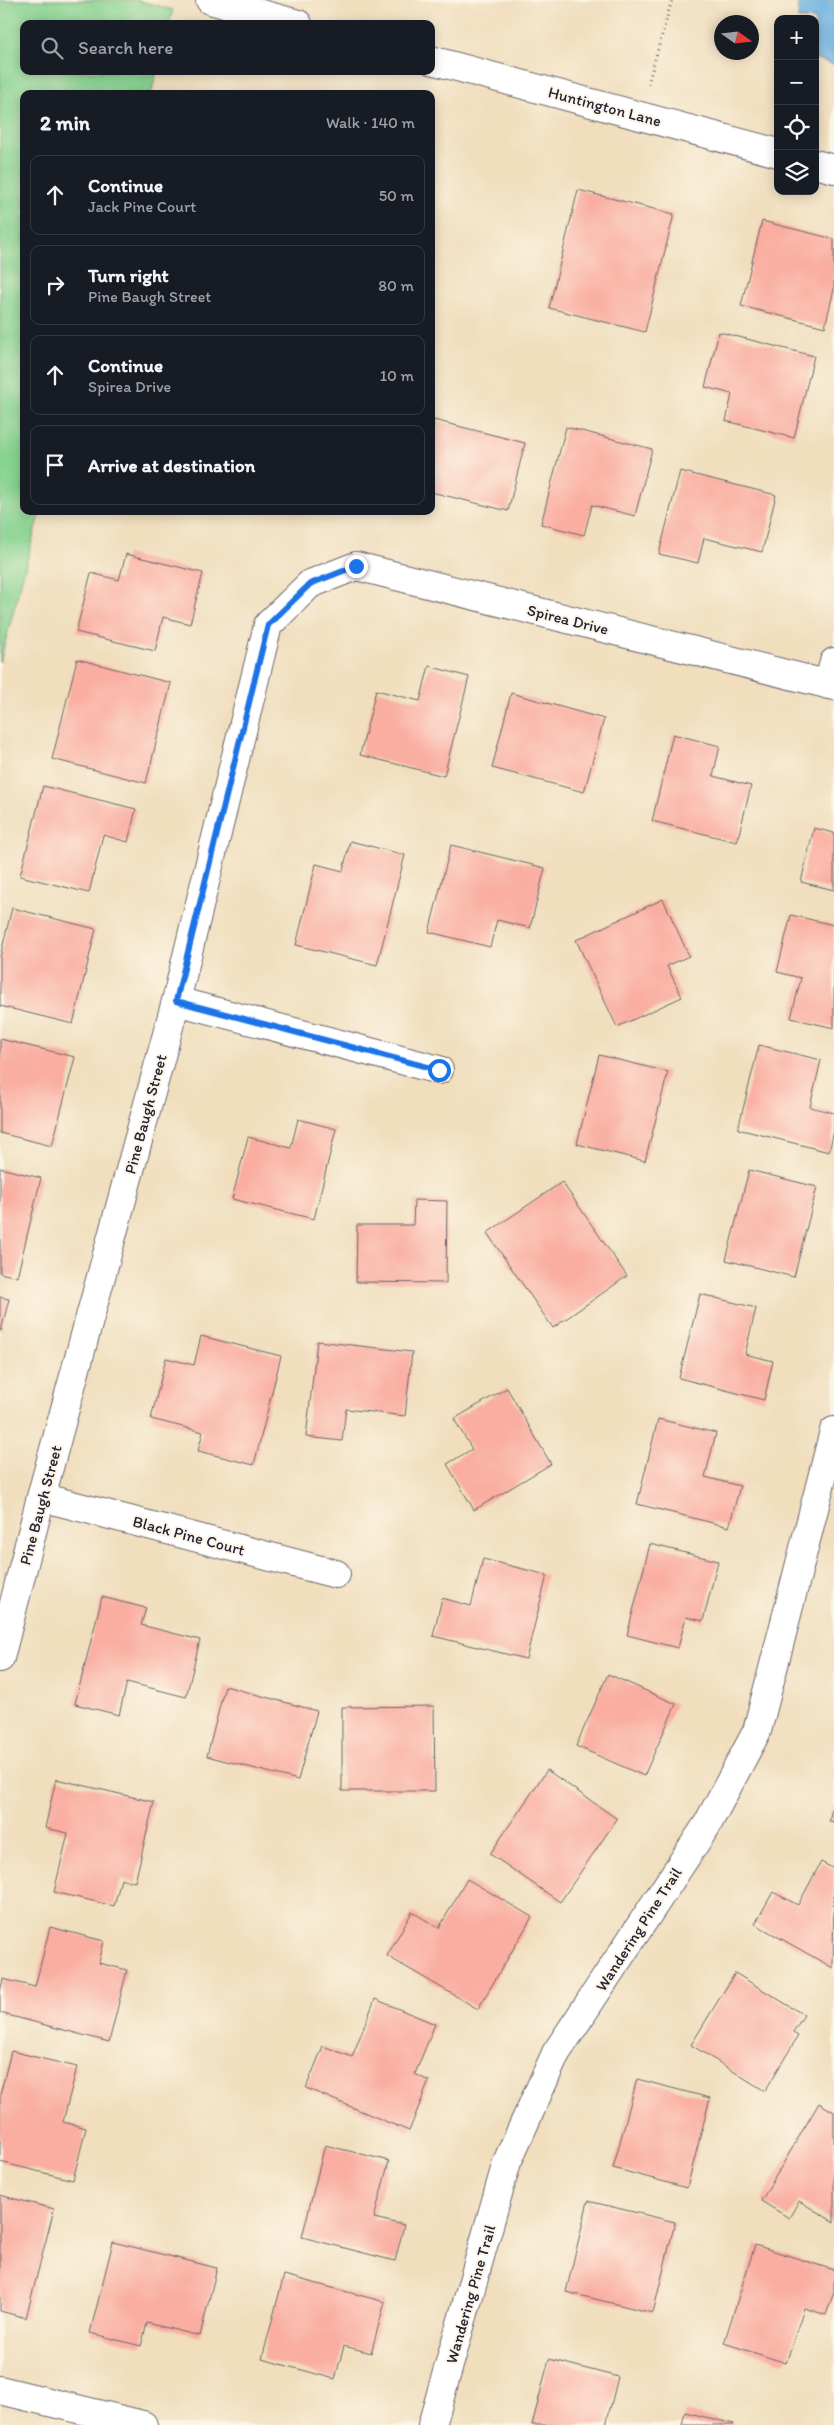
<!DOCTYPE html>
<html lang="en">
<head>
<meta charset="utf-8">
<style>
  :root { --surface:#171b24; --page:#242831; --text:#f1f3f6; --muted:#9ea1a6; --line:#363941 }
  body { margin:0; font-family:Itim,sans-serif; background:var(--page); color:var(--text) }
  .controls { position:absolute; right:15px; top:15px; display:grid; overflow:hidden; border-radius:10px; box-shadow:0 2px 12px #0003 }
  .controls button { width:45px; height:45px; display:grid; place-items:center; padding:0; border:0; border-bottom:1px solid var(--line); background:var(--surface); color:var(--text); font:25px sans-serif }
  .compass { position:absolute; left:714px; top:15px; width:45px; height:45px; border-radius:50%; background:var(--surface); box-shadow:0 2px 12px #0003; rotate:104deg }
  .stop { position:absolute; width:15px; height:15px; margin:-11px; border:4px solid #1a73e8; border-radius:50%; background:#fff }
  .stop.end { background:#1a73e8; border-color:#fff; box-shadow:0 1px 5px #0008 }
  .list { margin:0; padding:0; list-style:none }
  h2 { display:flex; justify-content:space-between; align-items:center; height:65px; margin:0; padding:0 20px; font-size:21px }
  h2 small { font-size:16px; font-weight:400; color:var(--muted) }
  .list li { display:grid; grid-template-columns:32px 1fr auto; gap:15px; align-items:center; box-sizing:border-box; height:80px; margin:0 10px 10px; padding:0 10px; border:1px solid var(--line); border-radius:10px }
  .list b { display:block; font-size:19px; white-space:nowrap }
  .list p { margin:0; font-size:16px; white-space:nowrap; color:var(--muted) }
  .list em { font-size:16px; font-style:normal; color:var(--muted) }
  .icon { flex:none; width:28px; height:28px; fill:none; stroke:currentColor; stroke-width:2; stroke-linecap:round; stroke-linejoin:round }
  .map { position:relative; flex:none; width:834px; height:2425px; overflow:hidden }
  .search { position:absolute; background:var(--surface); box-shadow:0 2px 12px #0003; left:20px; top:20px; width:415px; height:55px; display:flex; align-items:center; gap:12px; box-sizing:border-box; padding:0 18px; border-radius:10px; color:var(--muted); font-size:19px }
  .panel { position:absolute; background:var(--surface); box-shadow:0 2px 12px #0003; left:20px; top:90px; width:415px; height:425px; border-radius:10px }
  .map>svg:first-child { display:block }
  .green { fill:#86d28f; stroke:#547a65 }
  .water { fill:#69b0e0; stroke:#46698e }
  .building { fill:#f9aea1 }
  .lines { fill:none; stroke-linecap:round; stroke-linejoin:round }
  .minor-casing { stroke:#6a6468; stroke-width:30 }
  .path { stroke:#6a6468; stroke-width:3; stroke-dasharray:1 4; stroke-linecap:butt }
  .minor { stroke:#fff; stroke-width:28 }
  .route { stroke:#1a73e8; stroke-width:6 }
  .labels { text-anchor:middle; stroke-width:4; stroke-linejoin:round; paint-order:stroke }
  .street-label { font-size:16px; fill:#22223b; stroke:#fcf5e5 }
</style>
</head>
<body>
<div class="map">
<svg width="834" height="2425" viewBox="0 0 834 2425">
  <rect width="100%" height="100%" fill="#fcf5e5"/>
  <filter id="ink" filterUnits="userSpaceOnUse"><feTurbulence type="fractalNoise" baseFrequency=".02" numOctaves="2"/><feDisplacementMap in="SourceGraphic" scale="10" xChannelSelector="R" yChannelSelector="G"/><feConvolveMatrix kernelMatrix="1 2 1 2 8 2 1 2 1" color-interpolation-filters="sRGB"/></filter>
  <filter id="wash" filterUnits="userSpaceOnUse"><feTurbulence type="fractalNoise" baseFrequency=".0096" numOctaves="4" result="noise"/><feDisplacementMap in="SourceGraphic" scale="20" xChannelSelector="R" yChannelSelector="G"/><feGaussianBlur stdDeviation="1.12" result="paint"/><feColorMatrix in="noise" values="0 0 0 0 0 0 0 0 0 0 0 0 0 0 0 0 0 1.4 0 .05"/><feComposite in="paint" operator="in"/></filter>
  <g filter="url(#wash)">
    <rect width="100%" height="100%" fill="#f0debd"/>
    <path class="green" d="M0,0h137l36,10 -4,14h-145v47h133l-6,23h-127v417h16l-40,151z"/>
    <path class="water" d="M799,0h35v65l-19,-7v-39h-17z"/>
    <g id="blocks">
      <path class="building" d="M578,190l96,24 -29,118 -96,-24z
        M762,221l72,18v50l-9,38 -84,-21z
        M719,332l95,24 -20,82 -68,-17 6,-27 -27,-7z
        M434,420l91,23 -17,68 -77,-19v-60z
        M566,427l86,22 -17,67 -43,-11 -8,30 -43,-11z
        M680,471l96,24 -14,57 -58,-14 -6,25 -39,-9z
        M126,554l77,19 -13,51 -27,-7 -8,34 -79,-19 15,-59 28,7z
        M77,659l94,24 -25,100 -94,-24z
        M429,666l40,11 -25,99 -84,-21 16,-65 44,11z
        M511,693l93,26 -20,73 -92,-24z
        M673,734l47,12 -7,30 38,10 -14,56 -85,-21z
        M43,786l93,23 -8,33 -25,-7 -14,58 -69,-17z
        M814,828l20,5v57l-33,-8z
        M350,841l55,14 -28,110 -81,-20 20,-81 27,7z
        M451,845l94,23 -15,60 -33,-8 -7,27 -61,-15z
        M663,899l26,57 -22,10 15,31 -65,30 -41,-87z
        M12,908l84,21 -23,95 -73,-18v-49z
        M791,915l43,10v103l-43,-10 10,-40 -24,-6z
        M0,1039l75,18 -23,89 -52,-13z
        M759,1045l62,15 -11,47 24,6v17l-5,22 -91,-23z
        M599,1055l69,17 -23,89 -68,-17z
        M298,1119l38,10 -22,90 -82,-20 16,-62 43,11z
        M0,1168l41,10 -24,99 -17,-4z
        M749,1170l68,17 -23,90 -68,-17z
        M562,1182l65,94 -74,52 -66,-95z
        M414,1200l33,1 -1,82 -90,-1 1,-57h56z
        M700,1294l56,14 -11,46 28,7 -9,39 -85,-22z
        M0,1297l9,2 -8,32h-1z
        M201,1336l80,20 -27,109 -56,-14 5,-19 -52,-13 15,-61 28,7z
        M317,1341l95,11 -7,64 -59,-7 -4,32 -36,-4z
        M507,1388l44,76 -77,46 -27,-46 25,-15 -18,-30z
        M658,1419l58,14 -11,44 35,9 -11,41 -92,-23z
        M650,1544l68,17 -15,60 -17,-4 -8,31 -51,-13z
        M483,1559l64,16 -21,84 -93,-23 9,-38 29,8z
        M102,1597l44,11 -5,17 59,15 -14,57 -59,-15 -8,33 -44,-11z
        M608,1674l68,30 -32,72 -68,-30z
        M225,1686l92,25 -19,69 -91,-24z
        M434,1706l1,85h-93v-84z
        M547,1770l70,49 -57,83 -70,-48z
        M56,1779l98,23 -19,80 -14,-3 -7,27 -60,-14 14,-59 -23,-5z
        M833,1805h1v17l-5,-1z
        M821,1862l13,7 -1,99 -78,-44 18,-32 25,13z
        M467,1879l65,38 -54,92 -91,-53 25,-44 27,16z
        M50,1927l54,14 -5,22 28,7 -18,72 -109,-29v-20l3,-14 32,8z
        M735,1973l69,42 -11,17 5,4 -33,55 -74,-46z
        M375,1999l60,25 -20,50 14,7 -20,50 -103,-43 17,-42 29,11z
        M11,2051l66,16 -14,55 23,6 -13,52 -73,-18v-67z
        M637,2079l73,19 -23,90 -74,-20z
        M819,2103l15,9v110l-35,-21 -10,17 -28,-17z
        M325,2145l64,16 -15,57 30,7 -9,36 -93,-24z
        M0,2195l54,14 -28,109 -26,-7z
        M588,2201l87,21 -22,91 -87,-21z
        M113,2242l104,26 -17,68 -53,-13 -6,23 -51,-13z
        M755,2245l79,25v22l-8,23 -22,-7 -18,55 -62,-20z
        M284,2275l101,27 -14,51 -27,-7 -9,33 -73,-20z
        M549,2359l69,18 -12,48h-74z
        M685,2412l49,12v1h-52z"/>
    </g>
  </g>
  <g filter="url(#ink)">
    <use href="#blocks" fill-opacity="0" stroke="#6a6468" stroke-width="1"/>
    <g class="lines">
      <defs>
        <path id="minor" d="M210,0l88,24
          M431,60l347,93
          M815,164l19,5
          M828,685l6,-23
          M176,1001l263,69
          M41,1497l295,77
          M0,1658l41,-161 135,-496 92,-376 42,-41 46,-18 478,120
          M0,2390l143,35
          M432,2425l75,-263 49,-109 151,-228 50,-94 77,-300"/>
      </defs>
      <use href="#minor" class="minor-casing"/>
      <path class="path" d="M648,84l24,-84"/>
      <use href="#minor" class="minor"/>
    </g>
  </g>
  <g class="lines" filter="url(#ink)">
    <path class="route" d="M356,566l-46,18 -42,41 -92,376 263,69"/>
  </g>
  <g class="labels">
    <g class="street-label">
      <text transform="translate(605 106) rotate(15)" y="6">Huntington Lane</text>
      <text transform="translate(568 619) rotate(14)" y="6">Spirea Drive</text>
      <text transform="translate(145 1114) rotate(-75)" y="6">Pine Baugh Street</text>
      <text transform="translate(40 1505) rotate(-75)" y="6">Pine Baugh Street</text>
      <text transform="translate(189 1535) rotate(15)" y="6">Black Pine Court</text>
      <text transform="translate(638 1929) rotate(-57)" y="6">Wandering Pine Trail</text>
      <text transform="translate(470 2294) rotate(-74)" y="6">Wandering Pine Trail</text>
    </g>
  </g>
</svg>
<div class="controls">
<button>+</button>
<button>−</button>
<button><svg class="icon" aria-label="locate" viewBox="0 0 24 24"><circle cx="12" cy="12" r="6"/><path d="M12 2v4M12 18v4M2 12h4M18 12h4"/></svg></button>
<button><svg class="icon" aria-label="layers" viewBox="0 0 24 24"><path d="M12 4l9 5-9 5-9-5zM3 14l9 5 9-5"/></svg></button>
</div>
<svg class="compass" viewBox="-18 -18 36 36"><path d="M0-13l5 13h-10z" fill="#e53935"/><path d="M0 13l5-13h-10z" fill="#9ea1a6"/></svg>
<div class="stop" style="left:439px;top:1070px"></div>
<div class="stop end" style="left:356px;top:566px"></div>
<div class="search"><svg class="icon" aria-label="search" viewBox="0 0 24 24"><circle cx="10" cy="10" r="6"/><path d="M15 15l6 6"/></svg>Search here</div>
<section class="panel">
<h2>2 min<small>Walk · 140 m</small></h2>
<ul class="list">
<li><svg class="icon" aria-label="ahead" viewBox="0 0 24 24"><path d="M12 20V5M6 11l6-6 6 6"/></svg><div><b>Continue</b><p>Jack Pine Court</p></div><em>50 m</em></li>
<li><svg class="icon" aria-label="right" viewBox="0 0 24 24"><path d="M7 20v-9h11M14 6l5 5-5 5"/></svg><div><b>Turn right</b><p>Pine Baugh Street</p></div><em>80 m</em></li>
<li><svg class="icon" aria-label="ahead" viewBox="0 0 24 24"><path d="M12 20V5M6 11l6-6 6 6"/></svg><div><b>Continue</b><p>Spirea Drive</p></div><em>10 m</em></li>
<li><svg class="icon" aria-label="arrive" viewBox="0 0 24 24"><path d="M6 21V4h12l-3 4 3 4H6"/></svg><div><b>Arrive at destination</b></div></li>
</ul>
</section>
</div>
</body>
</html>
